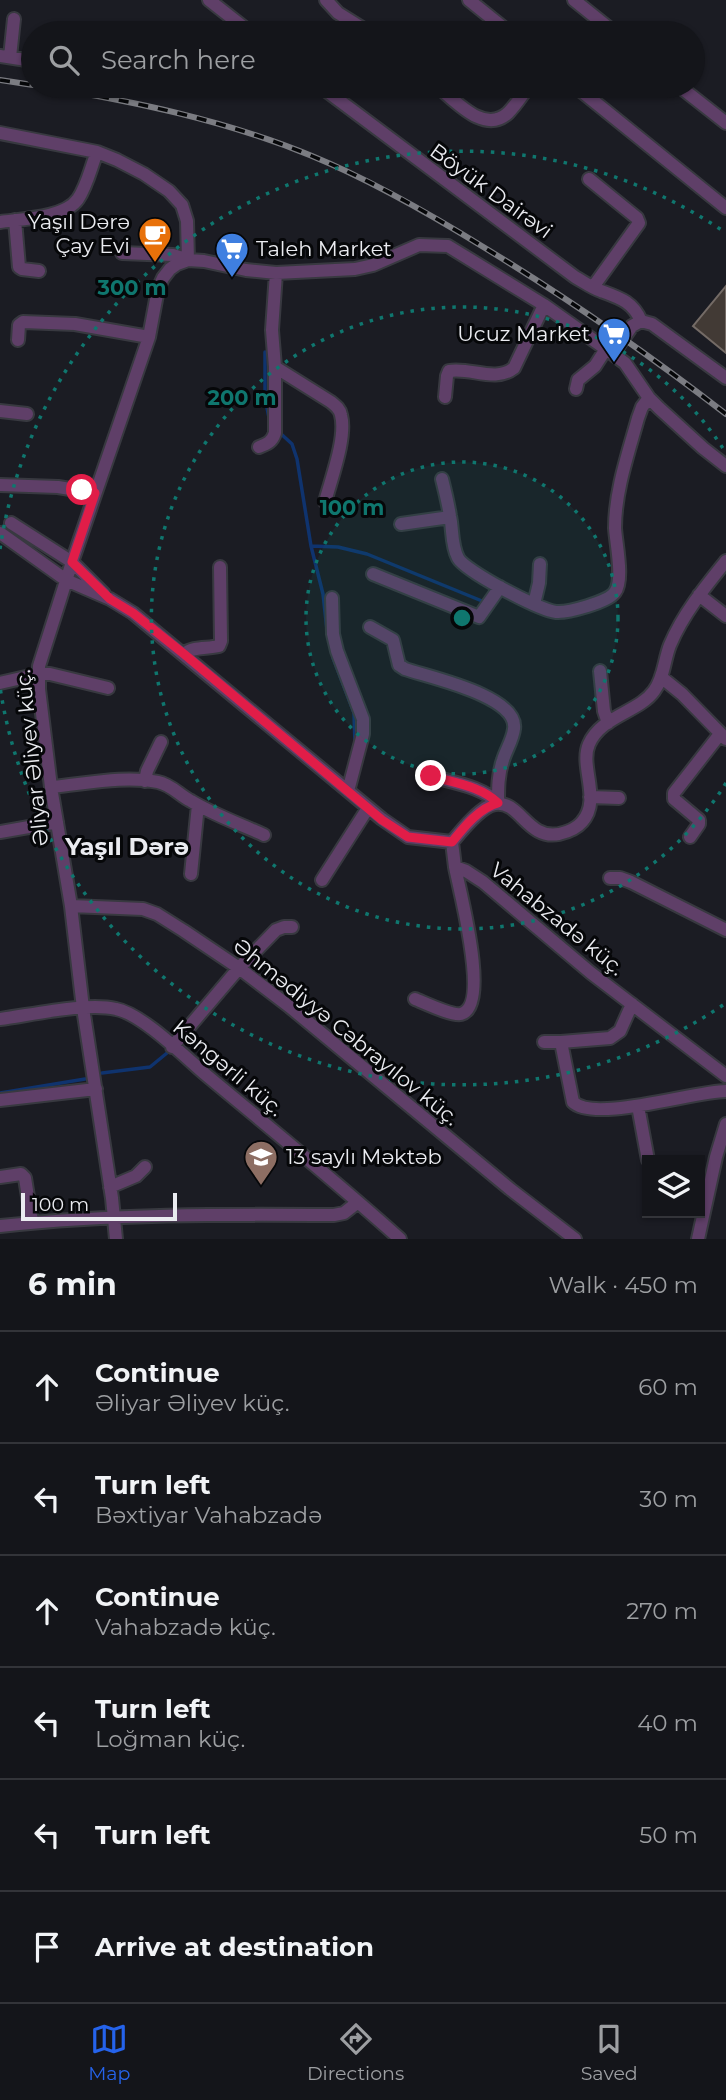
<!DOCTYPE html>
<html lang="en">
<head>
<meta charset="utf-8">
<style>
  :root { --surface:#14151a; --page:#1d1e23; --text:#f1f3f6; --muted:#9d9fa2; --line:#333439; --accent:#2563eb }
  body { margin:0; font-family:Montserrat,sans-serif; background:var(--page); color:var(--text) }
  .controls { position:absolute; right:21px; bottom:21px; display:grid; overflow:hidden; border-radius:0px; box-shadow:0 2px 5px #0004 }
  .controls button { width:63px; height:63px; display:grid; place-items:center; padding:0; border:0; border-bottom:2px solid var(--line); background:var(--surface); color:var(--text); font:35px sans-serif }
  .scale { position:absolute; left:21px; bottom:18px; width:156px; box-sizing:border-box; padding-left:7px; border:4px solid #eaebf0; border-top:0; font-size:19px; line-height:24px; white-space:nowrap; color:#eaebf0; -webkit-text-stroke:5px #060709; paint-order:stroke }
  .stop { position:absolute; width:21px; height:21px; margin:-16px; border:5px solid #e11d48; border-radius:50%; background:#fff }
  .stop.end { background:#e11d48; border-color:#fff; box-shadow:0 2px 7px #0008 }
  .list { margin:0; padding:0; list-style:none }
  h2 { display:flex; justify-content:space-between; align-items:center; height:91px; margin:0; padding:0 28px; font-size:30px }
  h2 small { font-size:23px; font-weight:400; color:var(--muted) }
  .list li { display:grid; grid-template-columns:46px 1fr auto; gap:21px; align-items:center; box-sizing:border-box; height:112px; padding:0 28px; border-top:2px solid var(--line) }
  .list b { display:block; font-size:26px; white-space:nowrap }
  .list p { margin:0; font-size:23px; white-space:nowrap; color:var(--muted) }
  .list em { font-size:23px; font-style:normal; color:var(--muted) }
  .icon { flex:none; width:38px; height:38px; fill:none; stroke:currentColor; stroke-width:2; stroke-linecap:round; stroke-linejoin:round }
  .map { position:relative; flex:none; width:726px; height:1239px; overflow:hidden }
  .search { position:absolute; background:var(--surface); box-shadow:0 2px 5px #0004; left:21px; right:21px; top:21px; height:77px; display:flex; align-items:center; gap:18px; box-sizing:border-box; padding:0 24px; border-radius:38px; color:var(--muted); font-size:26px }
  .sheet { height:763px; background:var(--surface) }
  nav { display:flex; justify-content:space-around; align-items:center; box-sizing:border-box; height:98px; border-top:2px solid var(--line); background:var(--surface); font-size:19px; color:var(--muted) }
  nav a { display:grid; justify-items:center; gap:4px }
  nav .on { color:var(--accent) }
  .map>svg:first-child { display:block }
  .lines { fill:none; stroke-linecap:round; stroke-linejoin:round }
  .stream { stroke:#0f336e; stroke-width:3.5 }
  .building { fill:#423a35; stroke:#746b66; stroke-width:2 }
  .minor-casing { stroke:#383940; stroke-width:16 }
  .minor { stroke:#5f3f68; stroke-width:12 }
  .rail-casing { stroke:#7b7c82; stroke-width:6 }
  .rail { stroke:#060709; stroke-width:3.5; stroke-dasharray:10; stroke-linecap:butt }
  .route { stroke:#e11d48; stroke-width:9 }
  .ring { fill:none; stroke:#0f766e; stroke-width:3.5; stroke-dasharray:3.5 7 }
  .labels { text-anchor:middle; stroke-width:6; stroke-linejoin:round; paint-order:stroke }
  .street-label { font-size:21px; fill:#eaebf0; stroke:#060709 }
  .poi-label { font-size:21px; fill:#eaebf0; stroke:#060709; text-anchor:end }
  .quarter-label { font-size:24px; font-weight:bold; fill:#eaebf0; stroke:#060709 }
  .centre { fill:#0f766e; stroke:#060709; stroke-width:3.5 }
  .ring-label { font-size:21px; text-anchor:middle; font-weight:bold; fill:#0f766e; stroke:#060709; stroke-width:6; stroke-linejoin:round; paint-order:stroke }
</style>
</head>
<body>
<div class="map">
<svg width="726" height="1239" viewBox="0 0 726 1239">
  <rect width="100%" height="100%" fill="#1b1c23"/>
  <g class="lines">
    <path class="stream" d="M265,352v46l5,25
      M279,432l13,12 5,15 14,87 12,48 4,36
      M311,546l27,1 29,7 115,47
      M333,658l21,55 1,32
      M102,1073l48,-6 17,-14
      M0,1093l85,-14"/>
  </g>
  <path class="building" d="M726,286v67l-33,-27z"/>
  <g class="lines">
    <defs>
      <path id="minor" d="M209,0l42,33
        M326,0l12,13 32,20
        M469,0l41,33
        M574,0l41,33
        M0,56l33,5
        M10,57l4,-38
        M320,86l255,191c9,5 17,11 26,14 19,7 32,11 40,30
        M437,86c18,14 47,49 71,27 8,-8 14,-18 21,-27
        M575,86l151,122
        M679,86l47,37
        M0,133l97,19 20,8 27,14 25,17 13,14 5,16 1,39
        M589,179l48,39 2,5 -46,64
        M15,220l4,47 3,2 17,2
        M0,222c22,-3 65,-4 78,-23 9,-13 13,-32 19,-47
        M122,253l51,2 15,5 16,1 42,9 30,3 79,-4 18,-4 46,-20 29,1 96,59 69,49 12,9 24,35 10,10 44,40 23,18
        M276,273l-4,57 3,37 56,35c5,4 9,7 10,13 6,22 -10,64 -16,87
        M641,321l11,3 74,54
        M18,340l1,-15 4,-3 52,2 74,13
        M613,354l19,-28 9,-5
        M576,389l2,-9 17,-14 11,-17
        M445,397l2,-21 2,-5c22,-4 46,12 65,-3l30,-63
        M0,411l27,3
        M259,447c8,-3 13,-5 16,-14v-66
        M442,479c3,12 6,24 8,37 3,13 1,29 8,42 7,13 81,52 98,54 11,1 53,-10 59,-20 9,-12 1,-48 0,-64 0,-37 13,-74 23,-110l4,-11 7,-9
        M0,485l58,2 37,6
        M11,523l61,39 32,32
        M401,524l49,-7
        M0,533l66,47 44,19 23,14 249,206 26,18 44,5 3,25 11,4 17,11 108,91 135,103
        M373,574l106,43 21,-30
        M699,595l27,21
        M332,598l1,36 4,17 26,68v15l-15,57
        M534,604l5,-21 1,-19
        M370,627l23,13 6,25 6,4c23,8 114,27 109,60 -1,10 -8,21 -11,31 -5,14 -5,28 -5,43
        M184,654c9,-8 23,-5 35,-8l2,-5 -1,-74
        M600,671l4,40 4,12
        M661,677l21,17 44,45
        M0,683l39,-9h11l58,14
        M431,776c23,7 50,10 67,27
        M145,781l2,-10 14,-29
        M51,787c34,-3 73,-12 107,-5 14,3 21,13 33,19 23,14 49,23 73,34
        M590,797l29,1
        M0,832l57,-10
        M690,837l9,-13v-4l-25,-21v-6l46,-59
        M452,842c9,-11 29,-36 43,-38 25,-4 32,36 64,30 9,-2 18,-6 23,-12 20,-22 -3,-56 7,-78 12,-28 50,-32 65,-53 10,-13 10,-31 16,-46 13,-31 35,-58 56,-84
        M191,874l7,-69
        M610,878h10l11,4 95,48
        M322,880l46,-72
        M71,906l72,3 14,5 27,17 55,37 51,39 220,182 65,50
        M415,999c10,4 37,17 46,15 30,-8 -2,-125 -6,-147
        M632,1004l-12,27 -10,7 -49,4 12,60c21,21 122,-11 153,-11
        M0,1019c31,-4 87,-17 116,-10 26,5 68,47 89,65 66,55 132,108 195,165
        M544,1042h17
        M172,1047l67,-79 37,-38 8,-3h8
        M0,1100l96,-11
        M638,1106l10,54
        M0,1177l21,-3 4,4 7,44
        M110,1187l26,-11 9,-9
        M0,1226c111,-12 223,-12 334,-11l10,-2 14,-11
        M116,1239l-4,-41 -29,-190 -12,-102 -20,-119 -12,-98v-23l33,-104 77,-225 9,-48 5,-11 7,-9 7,-5 11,-4
        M698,1239l18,-82 10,-33"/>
    </defs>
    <use href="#minor" class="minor-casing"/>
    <use href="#minor" class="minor"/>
    <defs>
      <path id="rail" d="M0,80l33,5
        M40,86c92,15 185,34 272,70 61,25 118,58 173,92 84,51 163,106 241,166"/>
    </defs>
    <use href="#rail" class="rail-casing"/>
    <use href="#rail" class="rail"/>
  </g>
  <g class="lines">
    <path class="route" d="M82,490l13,3 -23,69 38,37 23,14 51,41 198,166 26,17 44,5c12,-15 27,-34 46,-39 -17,-17 -44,-20 -67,-27"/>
  </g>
  <circle cx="462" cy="618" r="156" fill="#0f766e" fill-opacity=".12"/>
  <g class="ring">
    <circle cx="462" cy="618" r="156"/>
    <path d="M726 783A311 311 0 1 1 726 453"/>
    <path d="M723 1005A467 467 0 0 1 0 687M0 549A467 467 0 0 1 723 231"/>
  </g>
  <defs>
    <symbol id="cafe-pin" viewBox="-11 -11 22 30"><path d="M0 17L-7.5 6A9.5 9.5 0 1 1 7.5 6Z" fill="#e8710a" stroke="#060709"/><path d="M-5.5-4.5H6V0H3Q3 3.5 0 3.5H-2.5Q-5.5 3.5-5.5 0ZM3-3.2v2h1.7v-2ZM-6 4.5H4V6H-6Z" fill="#fff"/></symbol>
    <symbol id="supermarket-pin" viewBox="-11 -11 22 30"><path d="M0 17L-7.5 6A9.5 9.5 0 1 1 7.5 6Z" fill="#3f7fe0" stroke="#060709"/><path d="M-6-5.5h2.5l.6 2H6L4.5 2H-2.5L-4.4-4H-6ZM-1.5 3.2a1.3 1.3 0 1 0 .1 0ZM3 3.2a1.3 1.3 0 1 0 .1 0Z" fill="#fff"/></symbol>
    <symbol id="school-pin" viewBox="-11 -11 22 30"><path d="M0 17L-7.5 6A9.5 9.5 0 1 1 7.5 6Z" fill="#8d6e63" stroke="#060709"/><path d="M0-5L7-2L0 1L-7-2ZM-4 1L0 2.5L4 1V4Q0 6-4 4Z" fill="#fff"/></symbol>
  </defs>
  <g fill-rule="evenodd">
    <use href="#cafe-pin" x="136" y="215" width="38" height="52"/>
    <use href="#supermarket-pin" x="213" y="230" width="38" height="52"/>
    <use href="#supermarket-pin" x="595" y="315" width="38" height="52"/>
    <use href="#school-pin" x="242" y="1138" width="38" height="52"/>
  </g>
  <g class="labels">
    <g class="street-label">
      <text transform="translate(491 191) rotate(36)" y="7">Böyük Dairəvi</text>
      <text transform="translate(32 758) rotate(-96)" y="7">Əliyar Əliyev küç.</text>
      <text transform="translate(557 919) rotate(39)" y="7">Vahabzadə küç.</text>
      <text transform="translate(346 1032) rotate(39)" y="7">Əhmədiyyə Cəbrayılov küç.</text>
      <text transform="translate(228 1068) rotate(40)" y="7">Kəngərli küç.</text>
    </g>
    <g class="poi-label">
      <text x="130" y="229">Yaşıl Dərə<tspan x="130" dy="24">Çay Evi</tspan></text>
      <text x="256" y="256" text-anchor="start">Taleh Market</text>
      <text x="590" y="341">Ucuz Market</text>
      <text x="286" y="1164" text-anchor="start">13 saylı Məktəb</text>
    </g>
    <g class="quarter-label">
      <text x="127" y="855">Yaşıl Dərə</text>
    </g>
  </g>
  <circle cx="462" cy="618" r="10" class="centre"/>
  <g class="ring-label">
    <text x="132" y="295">300 m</text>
    <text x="242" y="405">200 m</text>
    <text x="352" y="515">100 m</text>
  </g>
</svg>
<div class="controls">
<button><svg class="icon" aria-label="layers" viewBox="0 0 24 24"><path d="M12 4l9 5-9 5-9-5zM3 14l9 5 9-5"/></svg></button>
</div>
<div class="scale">100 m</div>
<div class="stop" style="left:82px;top:490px"></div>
<div class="stop end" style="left:431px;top:776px"></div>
<div class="search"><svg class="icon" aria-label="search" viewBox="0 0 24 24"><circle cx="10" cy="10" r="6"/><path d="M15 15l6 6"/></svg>Search here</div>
</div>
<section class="sheet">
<h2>6 min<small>Walk · 450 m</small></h2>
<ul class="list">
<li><svg class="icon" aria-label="ahead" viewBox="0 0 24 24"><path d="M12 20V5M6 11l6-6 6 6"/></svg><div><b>Continue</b><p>Əliyar Əliyev küç.</p></div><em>60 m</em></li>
<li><svg class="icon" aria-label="left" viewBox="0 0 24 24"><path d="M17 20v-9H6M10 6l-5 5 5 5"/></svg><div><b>Turn left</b><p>Bəxtiyar Vahabzadə</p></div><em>30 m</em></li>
<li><svg class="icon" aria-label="ahead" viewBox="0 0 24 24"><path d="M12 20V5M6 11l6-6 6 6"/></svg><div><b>Continue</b><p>Vahabzadə küç.</p></div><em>270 m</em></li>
<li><svg class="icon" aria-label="left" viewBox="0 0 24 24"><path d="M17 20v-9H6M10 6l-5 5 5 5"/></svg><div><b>Turn left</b><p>Loğman küç.</p></div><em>40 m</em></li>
<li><svg class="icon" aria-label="left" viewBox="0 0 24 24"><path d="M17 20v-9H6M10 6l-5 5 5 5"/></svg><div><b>Turn left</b></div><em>50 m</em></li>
<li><svg class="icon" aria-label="arrive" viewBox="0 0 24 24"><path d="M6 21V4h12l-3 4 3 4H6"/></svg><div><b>Arrive at destination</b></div></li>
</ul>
</section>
<nav>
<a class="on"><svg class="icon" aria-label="map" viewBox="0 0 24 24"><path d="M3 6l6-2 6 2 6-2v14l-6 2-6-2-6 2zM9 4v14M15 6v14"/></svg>Map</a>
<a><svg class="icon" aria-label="directions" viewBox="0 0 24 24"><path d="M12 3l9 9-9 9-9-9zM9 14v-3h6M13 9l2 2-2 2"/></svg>Directions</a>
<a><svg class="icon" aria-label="saved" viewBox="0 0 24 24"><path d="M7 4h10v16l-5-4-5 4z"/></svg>Saved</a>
</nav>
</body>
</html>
